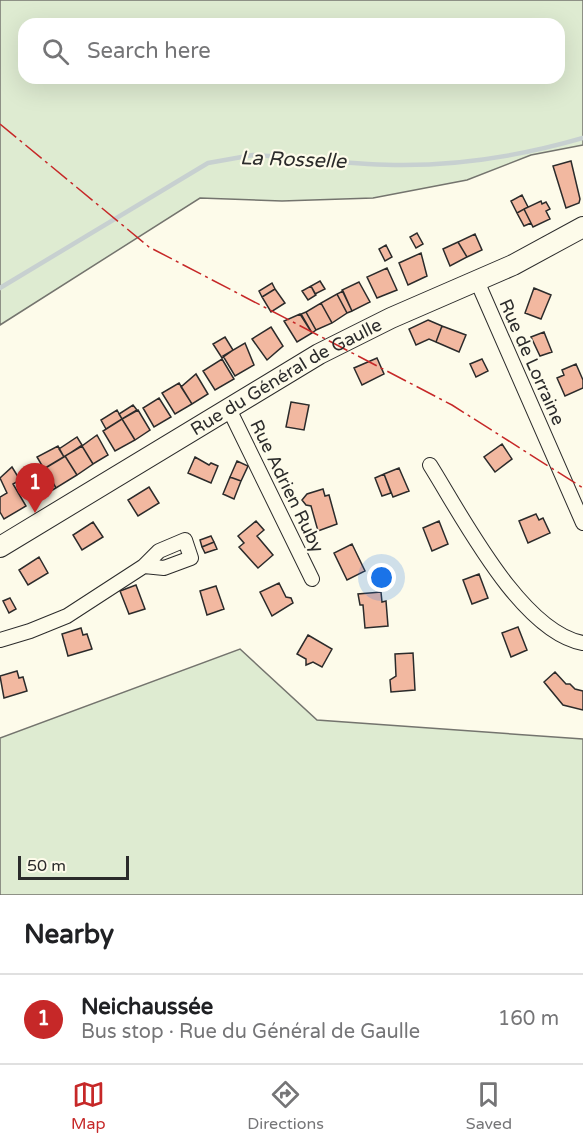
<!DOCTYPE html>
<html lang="en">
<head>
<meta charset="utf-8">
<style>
  :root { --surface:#fff; --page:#f2f2f2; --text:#202124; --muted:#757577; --line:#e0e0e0; --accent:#c62828 }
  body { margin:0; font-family:"Varela Round",sans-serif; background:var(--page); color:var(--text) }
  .scale { position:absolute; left:18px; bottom:15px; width:111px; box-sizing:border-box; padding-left:6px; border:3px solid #2b2b2b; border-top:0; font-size:16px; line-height:21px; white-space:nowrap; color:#2b2b2b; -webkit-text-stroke:4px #fdfbea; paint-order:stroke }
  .you { position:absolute; left:382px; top:578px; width:21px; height:21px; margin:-15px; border:4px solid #fff; border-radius:50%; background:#1a73e8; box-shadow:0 0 0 9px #1a73e833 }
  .badge { display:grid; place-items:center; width:39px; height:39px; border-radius:50%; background:var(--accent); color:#fff; font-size:20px; font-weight:700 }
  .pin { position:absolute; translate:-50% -50px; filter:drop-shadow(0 2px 3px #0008) }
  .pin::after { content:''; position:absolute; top:32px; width:21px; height:18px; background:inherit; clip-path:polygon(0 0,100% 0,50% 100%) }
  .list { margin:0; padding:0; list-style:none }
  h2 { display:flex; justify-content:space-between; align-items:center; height:78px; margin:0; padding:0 24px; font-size:26px }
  h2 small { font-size:20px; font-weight:400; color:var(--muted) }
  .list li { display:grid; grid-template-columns:39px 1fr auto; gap:18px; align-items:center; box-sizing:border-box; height:90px; padding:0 24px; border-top:2px solid var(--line) }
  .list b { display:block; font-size:22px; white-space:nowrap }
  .list p { margin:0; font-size:20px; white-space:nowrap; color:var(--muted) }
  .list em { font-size:20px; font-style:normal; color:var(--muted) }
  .icon { flex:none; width:33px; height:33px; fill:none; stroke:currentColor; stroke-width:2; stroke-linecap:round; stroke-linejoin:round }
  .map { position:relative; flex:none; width:583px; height:895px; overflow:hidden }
  .search { position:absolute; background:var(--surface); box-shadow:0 6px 24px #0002; left:18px; right:18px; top:18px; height:66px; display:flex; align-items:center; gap:15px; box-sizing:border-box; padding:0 21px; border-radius:18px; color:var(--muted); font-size:22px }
  .sheet { height:168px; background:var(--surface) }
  nav { display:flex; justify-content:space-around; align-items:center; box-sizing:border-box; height:84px; border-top:2px solid var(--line); background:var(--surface); font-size:16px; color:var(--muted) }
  nav a { display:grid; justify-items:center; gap:3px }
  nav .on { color:var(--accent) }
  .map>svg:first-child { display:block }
  .green { fill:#deebd1; stroke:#74746e; stroke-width:1.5; fill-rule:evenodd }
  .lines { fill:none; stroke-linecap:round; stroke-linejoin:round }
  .stream { stroke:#c7d0d0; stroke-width:4.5 }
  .building { fill:#f2b8a0; stroke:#2b2b2b; stroke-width:1.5 }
  .street-casing { stroke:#2b2b2b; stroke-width:16 }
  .secondary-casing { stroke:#2b2b2b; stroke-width:22 }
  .street { stroke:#fdfbea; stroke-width:14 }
  .secondary { stroke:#fdfbea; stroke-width:20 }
  .power { stroke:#c62828; stroke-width:1.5; stroke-dasharray:21 4.5 3 4.5; stroke-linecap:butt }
  .labels { text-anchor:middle; stroke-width:4.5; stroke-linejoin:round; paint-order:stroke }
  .street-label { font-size:18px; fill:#2b2b2b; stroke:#fdfbea }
  .water-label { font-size:20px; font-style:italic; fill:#2b2b2b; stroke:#fdfbea }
</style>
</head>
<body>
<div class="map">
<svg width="583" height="895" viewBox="0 0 583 895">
  <rect width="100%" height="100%" fill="#fdfbea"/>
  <path class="green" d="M0,0h583v145l-52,10 -64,25 -94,18 -91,3 -82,-3 -200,127zM24,24h535v54h-535z
    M240,649l77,71 266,19v156h-583v-157z"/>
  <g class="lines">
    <path class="stream" d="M0,288l208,-125 45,-8c47,3 94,9 141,10 64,1 127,-9 189,-27"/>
  </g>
  <path class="building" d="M571,161l9,38 -1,4 -13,5 -13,-42z
    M522,195l6,12 -11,6 -6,-12z
    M541,201l1,3 4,-2 4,7 -4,2 4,8 -17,8 -9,-18z
    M524,209l7,14 -7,3 -7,-13z
    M417,233l6,11 -7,4 -6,-11z
    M475,234l7,16 -15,7 -9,-15z
    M458,242l9,15 -17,9 -7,-17z
    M386,245l6,12 -7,4 -6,-12z
    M421,253l6,23 -19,9 -9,-22z
    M387,268l10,22 -20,8 -10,-21z
    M320,281l5,8 -10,5 -4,-8z
    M359,282l11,20 -18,9 -10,-21z
    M272,283l3,6 -13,8 -3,-6z
    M311,286l5,9 -8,5 -6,-9z
    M534,288l17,7 -10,24 -16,-6z
    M275,289l10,14 -14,9 -9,-15z
    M343,291l9,20 -5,2 -10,-19z
    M337,294l10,19 -15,10 -11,-20z
    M321,303l11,20 -16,7 -10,-18z
    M306,312l10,18 -4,3 -11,-19z
    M300,314l12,19 -15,9 -13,-21z
    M428,320l14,6 -6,16 -7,-3 -13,6 -7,-16z
    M442,326l24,9 -7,17 -23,-10z
    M271,327l12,19 -16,14 -15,-21z
    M544,332l8,20 -12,4 -9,-19z
    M225,337l8,13 -11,8 -9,-14z
    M245,343l9,22 -19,11 -12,-20z
    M377,358l7,16 -22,11 -8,-17z
    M222,359l12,20 -19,11 -12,-19z
    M482,359l6,12 -12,6 -6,-13z
    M576,364l7,16v8l-18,8 -8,-18 7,-3 -2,-5z
    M196,374l12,20 -16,10 -11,-17z
    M179,383l13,21 -17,10 -13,-21z
    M159,398l12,19 -17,10 -11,-19z
    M291,402l18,3 -5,25 -18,-3z
    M133,405l4,5 -15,9 -3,-5z
    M117,410l5,9 -16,10 -5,-9z
    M138,410l12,20 -15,10 -13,-21z
    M122,419l13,21 -20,11 -12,-20z
    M97,435l11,20 -15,9 -11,-18z
    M77,437l5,8 -18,12 -5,-8z
    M502,444l10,15 -17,13 -11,-15z
    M58,446l6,11 -20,12 -7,-12z
    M82,446l11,18 -16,11 -12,-19z
    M65,456l12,19 -21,13 -11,-20z
    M195,457l14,8 2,-2 7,3 -7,17 -23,-10z
    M237,461l11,5 -7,15 -11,-4z
    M12,467l8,13 -7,4 13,22 -22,13 -4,-7v-15l7,-4 -7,-15z
    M45,468l11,20 -20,12 -11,-19z
    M399,468l10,23 -16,6 -9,-23z
    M384,474l7,19 -9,3 -7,-18z
    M230,477l11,4 -7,18 -11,-5z
    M149,487l10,16 -21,13 -10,-16z
    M323,489l2,7 4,-1 8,29 -19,7 -7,-25 -5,-1 -4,-5 5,-6z
    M536,514l3,6 4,-2 7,15 -22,10 -9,-22z
    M256,521l8,9 -7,6 16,19 -15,13 -19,-21 5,-4 -6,-7z
    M439,521l9,23 -16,7 -9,-23z
    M93,522l10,15 -21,13 -9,-15z
    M211,536l3,6 -12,5 -2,-7z
    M214,542l3,7 -12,4 -3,-6z
    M352,544l13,27 -18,9 -13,-27z
    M39,557l9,16 -20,12 -9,-15z
    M479,574l9,24 -16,6 -9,-24z
    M279,583l7,14 5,1 2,5 -21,13 -12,-24z
    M136,585l9,24 -16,5 -9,-23z
    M216,586l8,23 -17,6 -7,-24z
    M381,592l1,10 4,-1 2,25 -23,2 -2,-23h-3l-2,-11z
    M10,598l6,11 -7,4 -6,-12z
    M518,627l9,23 -16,7 -9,-24z
    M81,628l2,7 4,-1 5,15 -24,7 -6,-22z
    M308,635l24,14 -10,18 -9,-5 -7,3v-6l-9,-5z
    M413,653l2,37 -24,2 -1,-12 6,-4 -1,-22z
    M17,671l2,7 4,-1 4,14 -23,7 -4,-22z
    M555,672l11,12h4l5,5 8,2v19l-20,-5 -19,-23z"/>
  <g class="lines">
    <defs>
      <path id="street" d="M477,281l106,242
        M229,409l83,170
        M430,465c32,51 91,167 153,178
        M0,640l30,-9 37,-15 77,-50 15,-15 26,-11 6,18 -27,10 -20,-2"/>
      <g id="secondary">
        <path id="s1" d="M0,547l319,-193 72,-36 122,-53 70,-38"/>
      </g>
    </defs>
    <use href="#street" class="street-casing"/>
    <use href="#secondary" class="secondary-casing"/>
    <use href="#street" class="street"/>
    <use href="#secondary" class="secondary"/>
    <path class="power" d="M0,124l149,123 303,158 131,83"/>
  </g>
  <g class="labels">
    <g class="street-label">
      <text transform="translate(532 362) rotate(66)" y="6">Rue de Lorraine</text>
      <text dy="6" stroke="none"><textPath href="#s1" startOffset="333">Rue du Général de Gaulle</textPath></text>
      <text transform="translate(287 486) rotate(64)" y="6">Rue Adrien Ruby</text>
    </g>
    <g class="water-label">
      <text transform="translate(293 159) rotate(2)" y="7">La Rosselle</text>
    </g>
  </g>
</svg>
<div class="scale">50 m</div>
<div class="you"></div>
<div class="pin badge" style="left:35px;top:513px">1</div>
<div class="search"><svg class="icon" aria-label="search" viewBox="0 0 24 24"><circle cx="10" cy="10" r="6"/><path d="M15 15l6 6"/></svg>Search here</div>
</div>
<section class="sheet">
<h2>Nearby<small></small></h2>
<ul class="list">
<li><span class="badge">1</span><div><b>Neichaussée</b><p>Bus stop · Rue du Général de Gaulle</p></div><em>160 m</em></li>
</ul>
</section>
<nav>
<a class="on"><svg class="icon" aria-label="map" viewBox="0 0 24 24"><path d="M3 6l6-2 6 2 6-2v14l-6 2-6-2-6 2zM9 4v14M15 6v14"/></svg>Map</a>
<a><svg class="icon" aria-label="directions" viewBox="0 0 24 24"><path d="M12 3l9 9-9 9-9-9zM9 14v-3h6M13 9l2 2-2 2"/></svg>Directions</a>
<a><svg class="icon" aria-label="saved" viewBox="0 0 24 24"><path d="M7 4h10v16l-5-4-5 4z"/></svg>Saved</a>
</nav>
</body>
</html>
